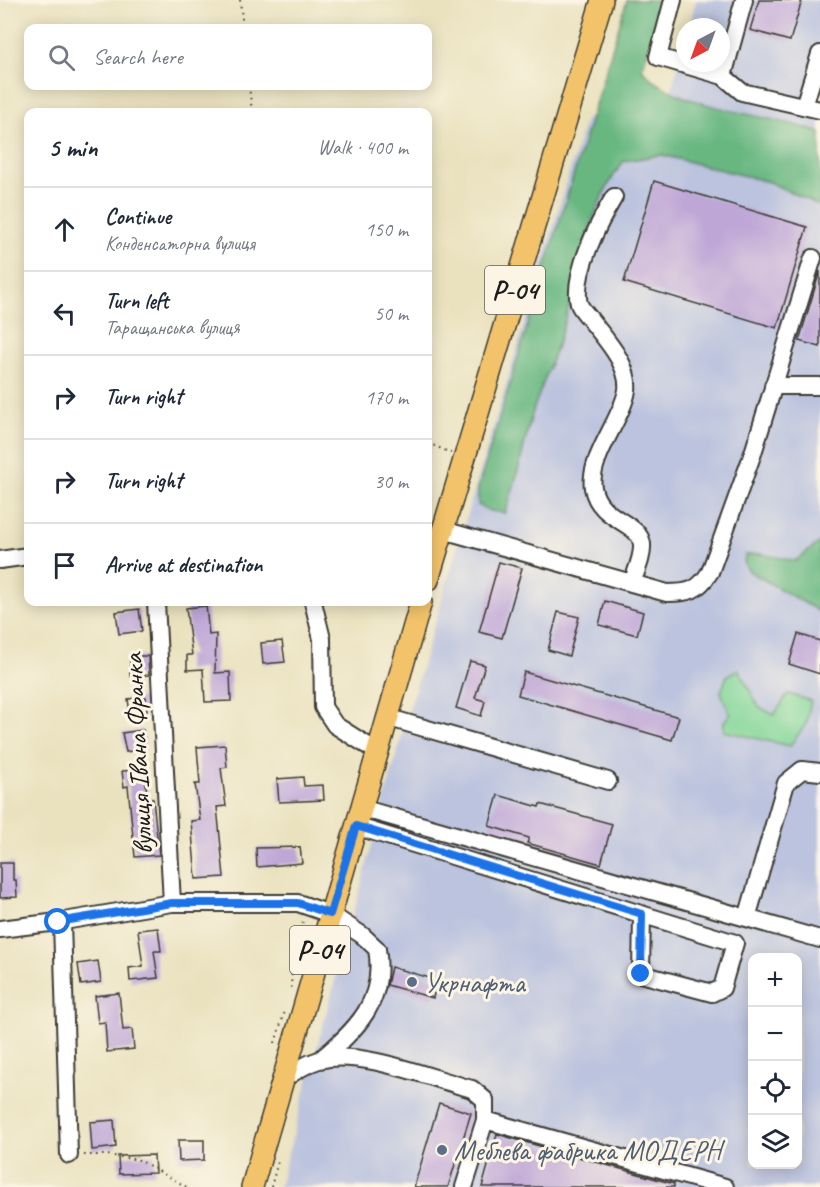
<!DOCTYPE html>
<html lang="en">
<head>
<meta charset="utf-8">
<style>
  :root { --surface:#fff; --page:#f6f6f7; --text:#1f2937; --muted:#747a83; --line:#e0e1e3 }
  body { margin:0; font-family:Caveat,sans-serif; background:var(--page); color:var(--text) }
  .controls { position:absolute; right:18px; bottom:18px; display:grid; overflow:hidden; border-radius:12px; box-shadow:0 3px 15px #0003 }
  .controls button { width:54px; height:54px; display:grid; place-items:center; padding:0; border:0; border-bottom:2px solid var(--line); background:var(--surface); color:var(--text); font:30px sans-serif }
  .compass { position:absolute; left:676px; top:18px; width:54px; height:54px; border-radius:50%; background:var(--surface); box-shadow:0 3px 15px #0003; rotate:221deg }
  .stop { position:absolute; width:18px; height:18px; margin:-14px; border:4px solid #1a73e8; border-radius:50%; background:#fff }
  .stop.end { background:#1a73e8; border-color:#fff; box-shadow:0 2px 6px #0008 }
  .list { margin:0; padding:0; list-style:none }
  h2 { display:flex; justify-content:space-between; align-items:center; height:78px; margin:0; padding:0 24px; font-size:26px }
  h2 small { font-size:20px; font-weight:400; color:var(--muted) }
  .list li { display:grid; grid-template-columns:39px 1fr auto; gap:18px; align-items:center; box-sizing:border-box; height:84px; padding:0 24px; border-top:2px solid var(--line) }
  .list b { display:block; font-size:22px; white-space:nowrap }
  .list p { margin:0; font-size:20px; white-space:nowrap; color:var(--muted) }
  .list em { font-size:20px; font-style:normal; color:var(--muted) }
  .icon { flex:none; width:33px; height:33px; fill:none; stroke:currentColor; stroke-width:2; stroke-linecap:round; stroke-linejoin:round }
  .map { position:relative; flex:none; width:820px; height:1187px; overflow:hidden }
  .search { position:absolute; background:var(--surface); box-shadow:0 3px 15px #0003; left:24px; top:24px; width:408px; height:66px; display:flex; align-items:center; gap:15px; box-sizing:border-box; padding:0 21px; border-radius:12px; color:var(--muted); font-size:22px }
  .panel { position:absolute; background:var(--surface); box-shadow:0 3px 15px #0003; left:24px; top:108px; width:408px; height:498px; border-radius:12px }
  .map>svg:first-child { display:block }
  .industrial { fill:#bbc3de; fill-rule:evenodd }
  .green { fill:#81d699; stroke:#4e795a; stroke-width:1.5 }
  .forest { fill:#68b781; stroke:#426a4e; stroke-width:1.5 }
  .building { fill:#bea6d7 }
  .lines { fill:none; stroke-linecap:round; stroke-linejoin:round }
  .minor-casing { stroke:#3b3a34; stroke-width:20 }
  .major-casing { stroke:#3b3a34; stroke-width:24 }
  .path { stroke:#3b3a34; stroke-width:2; stroke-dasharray:1.5 4.5; stroke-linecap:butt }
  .minor { stroke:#fff; stroke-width:16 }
  .major { stroke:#f2c36a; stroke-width:21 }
  .route { stroke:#1a73e8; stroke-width:8 }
  .service-dot { fill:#5c6f8a; stroke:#fcf5e5; stroke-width:2 }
  .labels { text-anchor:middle; stroke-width:6; stroke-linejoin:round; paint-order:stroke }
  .shield { fill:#fcf5e5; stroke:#5f5d58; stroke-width:1.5 }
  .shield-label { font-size:27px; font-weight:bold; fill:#1c1c1c }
  .street-label { font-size:28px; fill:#1c1c1c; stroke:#fcf5e5 }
  .service-label { font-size:28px; fill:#4e5e75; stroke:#fcf5e5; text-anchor:start }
</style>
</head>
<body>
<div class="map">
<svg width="820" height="1187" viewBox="0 0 820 1187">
  <rect width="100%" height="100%" fill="#fcf5e5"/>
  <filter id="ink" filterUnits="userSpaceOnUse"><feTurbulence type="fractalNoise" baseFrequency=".0167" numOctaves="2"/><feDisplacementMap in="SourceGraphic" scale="12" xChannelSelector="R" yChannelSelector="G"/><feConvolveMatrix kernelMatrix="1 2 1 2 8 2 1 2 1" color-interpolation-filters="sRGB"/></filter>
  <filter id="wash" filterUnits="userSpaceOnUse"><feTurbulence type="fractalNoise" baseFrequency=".008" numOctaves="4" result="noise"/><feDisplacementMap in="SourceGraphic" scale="24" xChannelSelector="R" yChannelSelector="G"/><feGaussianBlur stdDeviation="1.35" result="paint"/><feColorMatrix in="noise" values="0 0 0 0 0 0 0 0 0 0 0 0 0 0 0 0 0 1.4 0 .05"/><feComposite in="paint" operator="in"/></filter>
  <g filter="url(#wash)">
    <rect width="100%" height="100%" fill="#eae2bf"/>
    <path class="industrial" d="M696,0h124v1187h-541l128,-471 178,-596 42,-30 42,8 16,-57v22h36v-36h-32zM752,958h46v206h-46z"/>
    <path class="green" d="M738,669l21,38 15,8 14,-21 23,7 -5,23 -16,22 -66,-15v-9l6,-8 -9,-22 6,-16z"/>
    <path class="forest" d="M627,0h37l-22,69c33,42 130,44 178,64v73l-51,-24 -107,-27 -38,6c-37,47 -44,108 -60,163 -9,30 -21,58 -31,87 -10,34 -15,69 -28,102l-15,-2 -12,-6v-17z
      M820,542v70l-70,-40 -6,-8 1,-9 17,-1 33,7z"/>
    <g id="blocks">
      <path class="building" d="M759,0h43l-12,41 -40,-11z
        M654,181l153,46 -30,101 -153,-46z
        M820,271v76l-21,-6z
        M499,562l23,6 -20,70 -23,-6z
        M605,601l38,11 -6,23 -38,-10z
        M206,606l3,29 7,-1 -1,39 15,-1 1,29 -26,1 -2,-33 -16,1v-15h5l-6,-47z
        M139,609l3,22 -23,3 -3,-22z
        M558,612l21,5 -10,39 -21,-6z
        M798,634l22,7v33l-31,-10z
        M282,641l3,21 -22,2 -2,-21z
        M130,656h18l1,19 -19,1z
        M470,661l15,4 -10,33 10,3 -4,15 -25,-8z
        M524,672l155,45 -7,23 -154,-45z
        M146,697l1,14 -17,3 -2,-15z
        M143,730l3,18 -20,4 -4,-19z
        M225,745l2,22 -6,1 5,38 -9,1 7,70 -28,2 -5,-58 9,-1 -5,-36h5l-3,-37z
        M145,770l2,29h6l6,56 -24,2 -7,-71 -4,1 -2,-16z
        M303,777l1,9 19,-1 1,15 -45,2 -2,-23z
        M498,795l41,12 1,-3 72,20 -11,40 -74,-21 2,-5 -40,-12z
        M300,847l2,16 -45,4 -1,-19z
        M0,863h13v17h3l1,17 -17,1z
        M158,928l3,23h-7l4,27 -28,3 -1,-13 14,-2 -5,-36z
        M98,961l3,21 -20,3 -3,-21z
        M391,967l46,13 -4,18 -46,-13z
        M119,993l4,37 9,-1 2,20 -27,3 -2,-30 -7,1 -3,-27z
        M439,1103l32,10 -23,74h-34z
        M114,1120l2,27 -24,3 -2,-28z
        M497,1134l177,50v3h-192z
        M178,1140h26v20l-25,1z
        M154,1155l1,18 -36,1 -1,-18z"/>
    </g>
  </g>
  <g filter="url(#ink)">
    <use href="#blocks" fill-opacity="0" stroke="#3b3a34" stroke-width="1.5"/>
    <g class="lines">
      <defs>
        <path id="minor" d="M673,0l-15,57 65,19 21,-76
          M723,76l19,16 78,18
          M804,106l16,-52
          M614,197c-15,25 -42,77 -35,107 2,5 7,10 11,15 14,19 40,45 37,71 -4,28 -39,68 -34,98 6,33 46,33 49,56 1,13 -6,27 -10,39
          M773,386h47
          M443,530l224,63c22,0 31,-2 43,-21l43,-119 60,-195
          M0,560l28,-4
          M156,602l16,301
          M313,602l9,37 1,68 12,18 41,26
          M386,717l222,64
          M361,808l459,131
          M355,826l380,117 -13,45 -10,5 -71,-19 1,-60
          M747,918l39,-135 16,-13 18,2
          M62,922l7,233
          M0,929l58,-7 114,-19h126l32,11 32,21 15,14c9,52 -20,80 -57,111
          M282,1080c12,-8 23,-16 37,-20 42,-11 111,18 153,29l13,11v20l-21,67
          M485,1120l240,67"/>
        <path id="major" d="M428,580l174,-580
          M252,1187l169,-585"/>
      </defs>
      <use href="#minor" class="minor-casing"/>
      <use href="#major" class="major-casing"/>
      <path class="path" d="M240,0l3,28
        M249,86l3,26
        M428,443l23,10
        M291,988l1,-20 11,-48
        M275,1043l10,-32
        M84,1155h23l32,5 48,27
        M271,1187l7,-26"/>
      <use href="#minor" class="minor"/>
      <use href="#major" class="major"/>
    </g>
  </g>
  <g class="lines" filter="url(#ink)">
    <path class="route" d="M58,922l114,-19h126l32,11 26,-88 286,88 -1,60"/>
  </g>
  <g class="service-dot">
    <circle cx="412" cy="982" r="6"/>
    <circle cx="442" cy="1150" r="6"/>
  </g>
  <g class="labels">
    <g class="shield">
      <rect x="485" y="266" width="60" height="48" rx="4.5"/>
      <rect x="290" y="926" width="60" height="48" rx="4.5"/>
    </g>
    <g class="shield-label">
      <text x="515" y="299">Р-04</text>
      <text x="320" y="959">Р-04</text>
    </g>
    <g class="street-label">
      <text transform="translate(137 754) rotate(-93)" y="10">вулиця Івана Франка</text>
    </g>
    <g class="service-label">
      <text x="424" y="992">Укрнафта</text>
      <text x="454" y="1160">Меблева фабрика МОДЕРН</text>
    </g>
  </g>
</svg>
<div class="controls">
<button>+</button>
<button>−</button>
<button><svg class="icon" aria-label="locate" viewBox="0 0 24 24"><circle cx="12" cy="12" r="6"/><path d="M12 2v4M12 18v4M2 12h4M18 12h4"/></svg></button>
<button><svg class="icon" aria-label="layers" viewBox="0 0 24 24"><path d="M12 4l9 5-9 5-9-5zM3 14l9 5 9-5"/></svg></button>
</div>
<svg class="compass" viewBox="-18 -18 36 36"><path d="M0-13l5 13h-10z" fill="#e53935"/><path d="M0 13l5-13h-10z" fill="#747a83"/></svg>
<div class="stop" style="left:58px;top:922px"></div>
<div class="stop end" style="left:641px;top:974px"></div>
<div class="search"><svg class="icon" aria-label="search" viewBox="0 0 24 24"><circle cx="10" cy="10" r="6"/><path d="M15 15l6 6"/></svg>Search here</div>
<section class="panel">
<h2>5 min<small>Walk · 400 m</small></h2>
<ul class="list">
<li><svg class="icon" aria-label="ahead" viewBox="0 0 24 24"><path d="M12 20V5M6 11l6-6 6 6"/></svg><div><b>Continue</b><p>Конденсаторна вулиця</p></div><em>150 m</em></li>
<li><svg class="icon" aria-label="left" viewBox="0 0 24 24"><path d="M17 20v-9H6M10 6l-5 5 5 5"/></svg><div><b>Turn left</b><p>Таращанська вулиця</p></div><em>50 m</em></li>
<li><svg class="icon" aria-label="right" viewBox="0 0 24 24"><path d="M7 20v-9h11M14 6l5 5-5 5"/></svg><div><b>Turn right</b></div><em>170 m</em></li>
<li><svg class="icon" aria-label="right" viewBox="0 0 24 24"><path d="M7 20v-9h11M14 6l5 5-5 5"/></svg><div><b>Turn right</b></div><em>30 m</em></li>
<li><svg class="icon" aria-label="arrive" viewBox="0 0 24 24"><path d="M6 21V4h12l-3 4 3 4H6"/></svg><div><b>Arrive at destination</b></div></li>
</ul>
</section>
</div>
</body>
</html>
